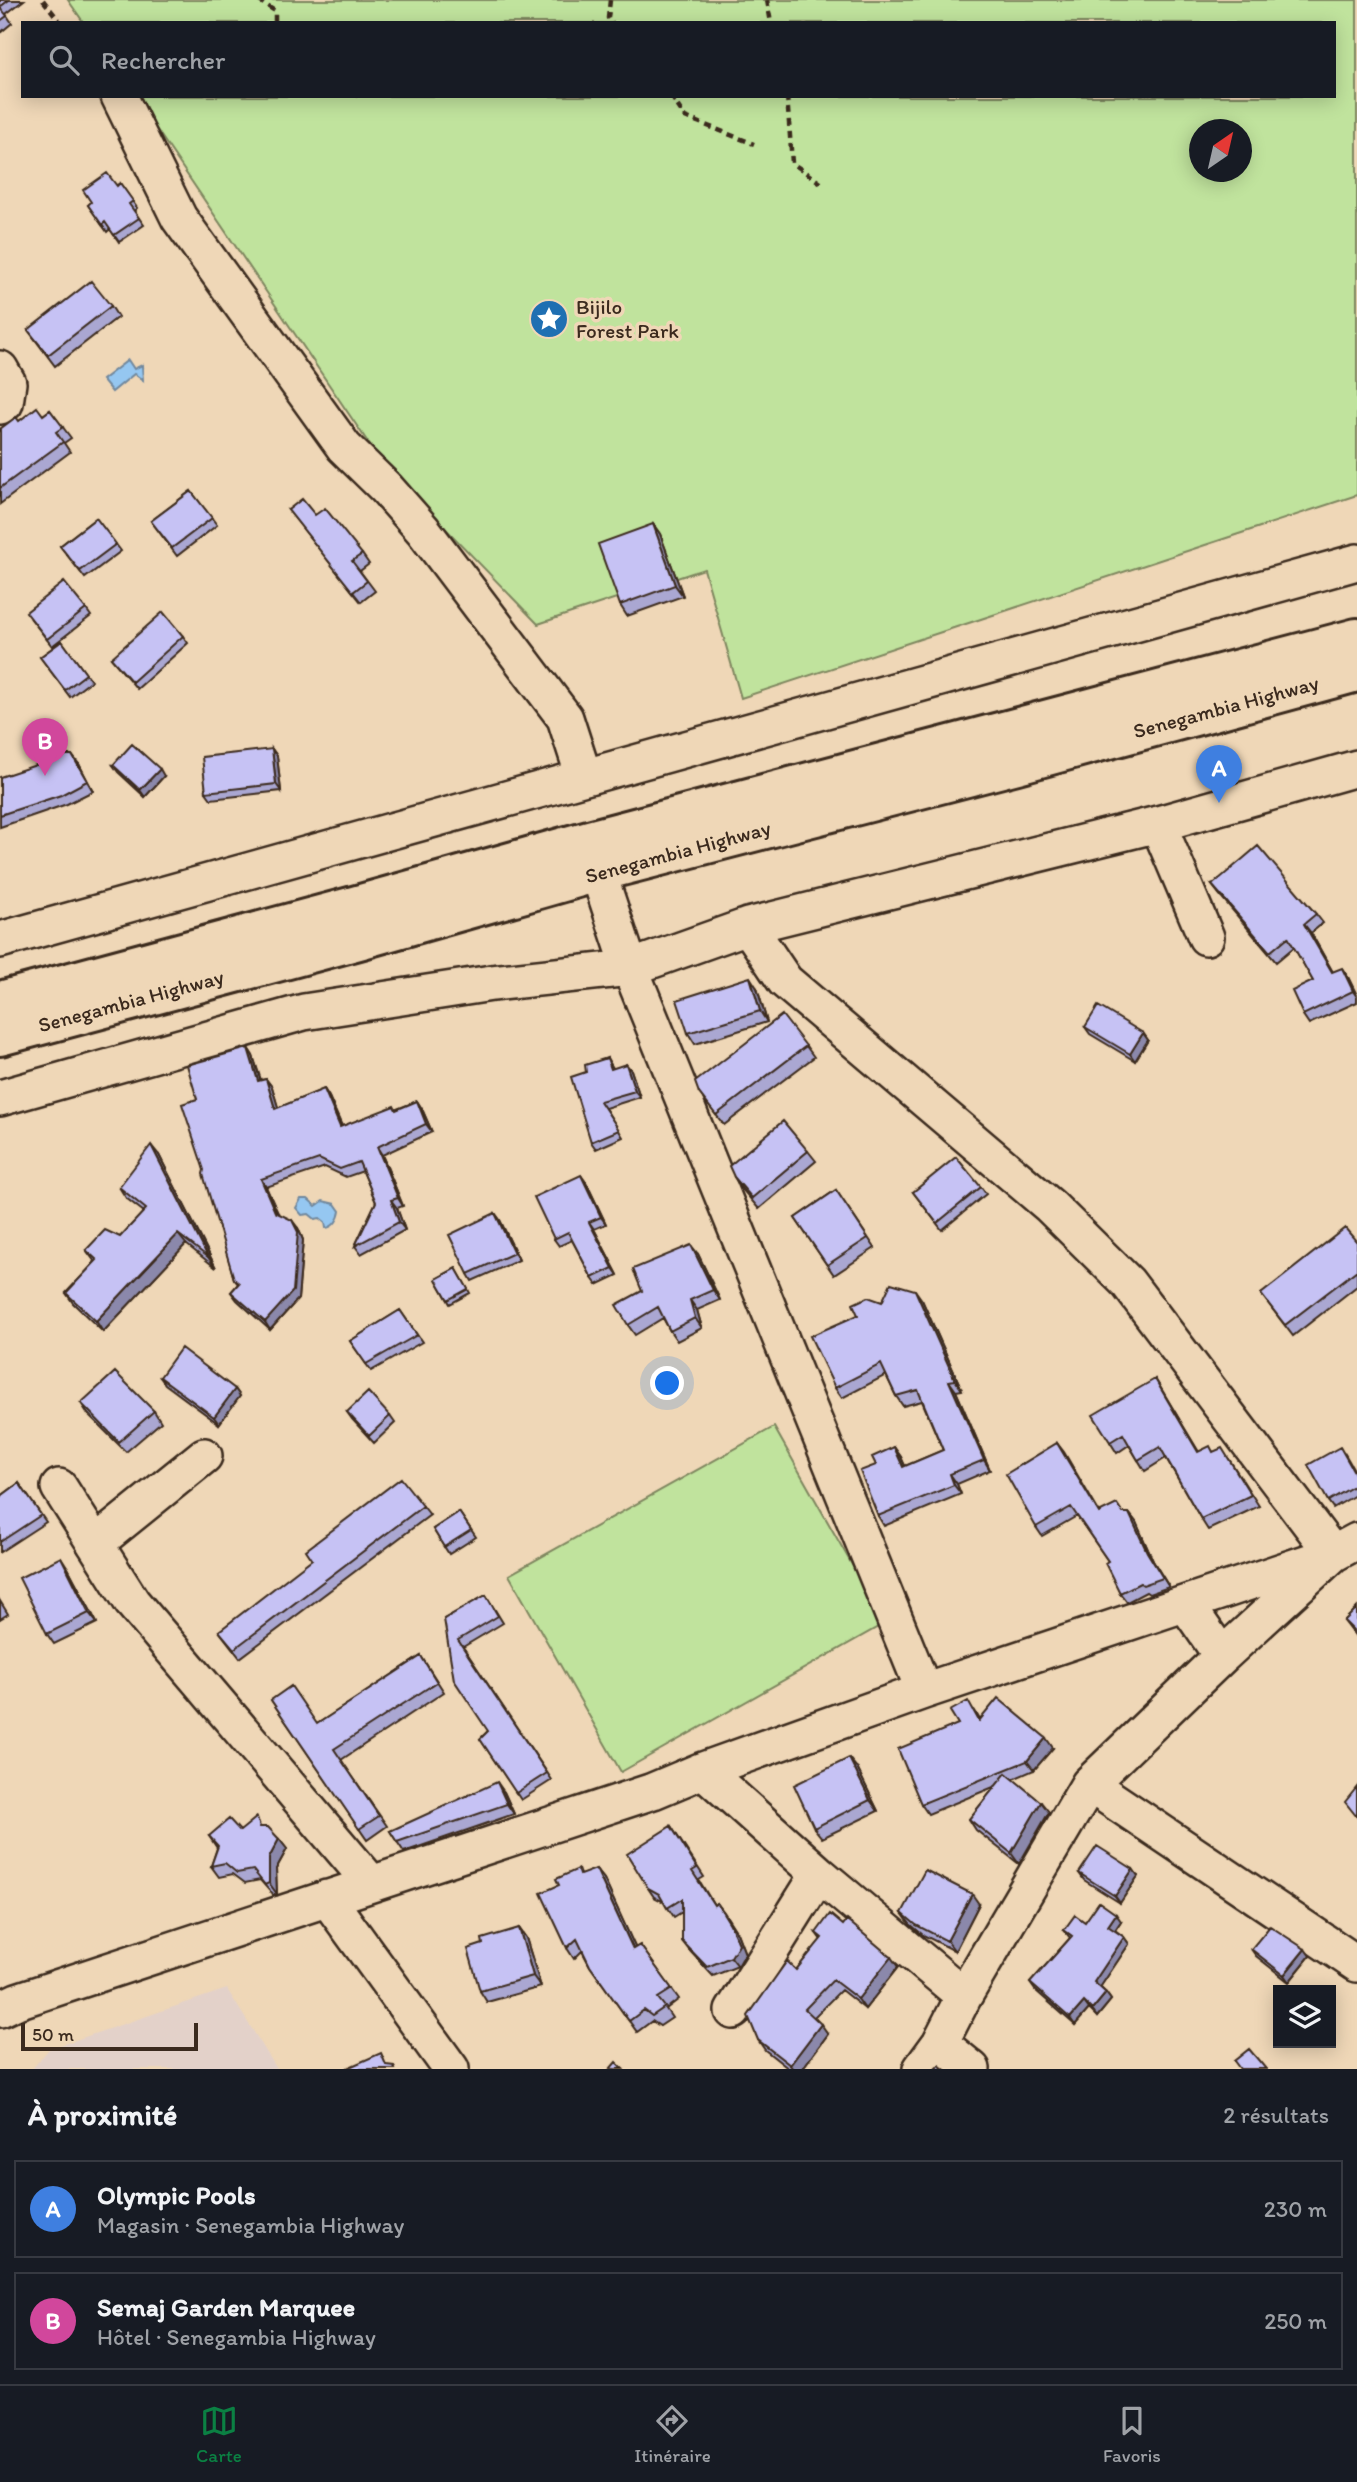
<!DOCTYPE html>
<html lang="fr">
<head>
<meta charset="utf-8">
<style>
  :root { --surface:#171b24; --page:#20242c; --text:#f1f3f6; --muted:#9ea1a6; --line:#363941; --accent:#0b8043 }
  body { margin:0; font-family:Itim,sans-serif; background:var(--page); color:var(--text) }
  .controls { position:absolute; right:21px; bottom:21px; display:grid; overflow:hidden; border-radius:0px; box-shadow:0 4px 18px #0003 }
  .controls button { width:63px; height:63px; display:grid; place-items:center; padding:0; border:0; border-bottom:2px solid var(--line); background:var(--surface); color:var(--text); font:35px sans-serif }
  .compass { position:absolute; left:1189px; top:119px; width:63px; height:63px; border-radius:50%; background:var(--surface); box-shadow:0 4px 18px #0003; rotate:34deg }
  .scale { position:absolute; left:21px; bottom:18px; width:177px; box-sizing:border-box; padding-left:7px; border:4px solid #3b2a1e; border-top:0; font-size:19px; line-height:24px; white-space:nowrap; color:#3b2a1e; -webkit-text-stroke:5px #efd7b7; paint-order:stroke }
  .you { position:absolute; left:668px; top:1384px; width:24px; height:24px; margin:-18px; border:5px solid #fff; border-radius:50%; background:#1a73e8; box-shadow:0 0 0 10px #1a73e833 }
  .badge { display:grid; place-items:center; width:46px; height:46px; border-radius:50%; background:var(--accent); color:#fff; font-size:23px; font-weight:700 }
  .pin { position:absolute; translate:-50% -58px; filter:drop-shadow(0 2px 4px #0008) }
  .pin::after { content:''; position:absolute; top:37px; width:24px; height:21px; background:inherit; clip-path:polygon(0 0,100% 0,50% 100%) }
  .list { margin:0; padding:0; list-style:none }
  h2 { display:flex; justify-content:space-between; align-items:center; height:91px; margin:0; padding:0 28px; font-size:30px }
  h2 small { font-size:23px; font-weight:400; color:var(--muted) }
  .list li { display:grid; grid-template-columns:46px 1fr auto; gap:21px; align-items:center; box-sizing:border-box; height:98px; margin:0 14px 14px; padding:0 14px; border:2px solid var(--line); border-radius:0px }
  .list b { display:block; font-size:26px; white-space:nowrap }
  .list p { margin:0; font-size:23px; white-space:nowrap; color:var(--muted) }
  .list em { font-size:23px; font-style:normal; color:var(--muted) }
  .icon { flex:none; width:38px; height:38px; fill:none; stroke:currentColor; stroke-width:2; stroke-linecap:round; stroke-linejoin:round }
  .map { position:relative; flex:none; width:1357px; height:2069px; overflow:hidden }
  .search { position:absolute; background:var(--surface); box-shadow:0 4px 18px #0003; left:21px; right:21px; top:21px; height:77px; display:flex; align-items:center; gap:18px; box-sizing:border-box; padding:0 24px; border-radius:0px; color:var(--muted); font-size:26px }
  .sheet { height:315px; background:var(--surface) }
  nav { display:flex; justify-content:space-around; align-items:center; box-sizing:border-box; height:98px; border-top:2px solid var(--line); background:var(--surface); font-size:19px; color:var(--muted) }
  nav a { display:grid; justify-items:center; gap:4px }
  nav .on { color:var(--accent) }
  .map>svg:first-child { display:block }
  .built { fill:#e3d1c9 }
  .green { fill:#c0e39d; stroke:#7e865e; stroke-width:2; fill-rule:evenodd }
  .water { fill:#95c7f1; stroke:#71889d; stroke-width:2 }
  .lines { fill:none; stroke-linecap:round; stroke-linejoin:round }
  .minor-casing { stroke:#3b2a1e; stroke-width:40 }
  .major-casing { stroke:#3b2a1e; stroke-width:44 }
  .path { stroke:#3b2a1e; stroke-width:4.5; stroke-dasharray:7 5; stroke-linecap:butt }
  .minor { stroke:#efd7b7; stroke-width:35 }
  .major { stroke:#efd7b7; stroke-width:38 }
  .wall { fill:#aaa7d2; stroke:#3b2a1e; stroke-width:2 }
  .shaded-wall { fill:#8b88ab; stroke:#3b2a1e; stroke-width:2 }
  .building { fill:#c6c2f4; stroke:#3b2a1e; stroke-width:2 }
  .labels { text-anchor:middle; stroke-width:7; stroke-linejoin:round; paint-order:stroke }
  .poi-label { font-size:21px; fill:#3b2a1e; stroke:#efd7b7; text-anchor:start }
  .street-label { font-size:21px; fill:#3b2a1e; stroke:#efd7b7 }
</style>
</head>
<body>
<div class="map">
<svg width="1357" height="2069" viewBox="0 0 1357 2069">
  <rect width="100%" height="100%" fill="#efd7b7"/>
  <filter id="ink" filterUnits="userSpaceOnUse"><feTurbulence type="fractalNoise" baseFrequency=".0143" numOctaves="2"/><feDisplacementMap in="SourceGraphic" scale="14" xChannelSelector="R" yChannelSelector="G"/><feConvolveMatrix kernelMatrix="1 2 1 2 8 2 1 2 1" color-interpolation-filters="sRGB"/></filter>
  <g filter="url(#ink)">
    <path class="built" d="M227,1989l50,80h-245l17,-20z"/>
    <path class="green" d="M68,0h1289v495l-616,203 -37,-129 -166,55 -150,-155h-2l-252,-373h1200v-73h-1250zM1200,130h42v42h-42z
      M774,1427l111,196 -264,149 -112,-197z"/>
    <path class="water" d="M128,360l6,9 8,-4 1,15 -9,-6 -22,18 -10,-12z
      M301,1199h7l8,7 7,-5 12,3 5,7c-1,8 -6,16 -14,17l-1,-6 -5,-4 -5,1 -6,-5 -7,1 -6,-7z"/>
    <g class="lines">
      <defs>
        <path id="minor" d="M119,96l60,122 165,229 42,41 37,42 142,188 19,59
          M0,369l8,14 -3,20 -5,3
          M1158,824l48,113
          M598,872l32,96 294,723
          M748,926l37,55 265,225 78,77 205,271 -111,102 -133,128 -125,212 -24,47 -19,26
          M0,940c452,-129 905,-252 1357,-378
          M0,1098l304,-86 188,-29 138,-15 118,-42 410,-102 199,-56
          M59,1487l73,115 239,281
          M95,1544l109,-88
          M1186,1604l36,52
          M703,1770l116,104 145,122
          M1089,1784l268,180
          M327,1898l124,171
          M0,2009l17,-8 636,-210 50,-21 221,-79 409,-137 24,-13
          M733,2011l86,-137
          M940,2043l32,26"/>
        <path id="major" d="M0,1001l350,-94 239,-67 768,-202
          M0,1036l359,-96 239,-68 419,-108 340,-92"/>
      </defs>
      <use href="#minor" class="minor-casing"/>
      <use href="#major" class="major-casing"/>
      <path class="path" d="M43,0l18,23
        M258,0l17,11v12
        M610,0l-2,18 4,5
        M767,0l4,23
        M671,96l14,21 69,27
        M787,96l5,67 29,20"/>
      <use href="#minor" class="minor"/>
      <use href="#major" class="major"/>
    </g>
    <path class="wall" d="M0,0h24l-18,14 6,9 -12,10z
      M120,183l17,25 -3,3 10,14 -25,17 -9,-13 -3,3 -19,-27z
      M111,306l7,11 -63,49 -27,-36z
      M50,410l21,28 -7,5 6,9 -70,52v-75l19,-8 24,-6z
      M191,491l26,34 -40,31 -26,-35z
      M288,510l27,5 47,39 7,10 -9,7 15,20 -14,11z
      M96,518l25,33 -36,27 -25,-32z
      M653,524l7,10 23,62 -56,20 -7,-11z
      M86,609l5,7 -39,30 -21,-27z
      M183,636l5,7 -51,46 -26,-31z
      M62,641l29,40 -21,16 -30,-40z
      M272,749l5,7 4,35 -70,8 -5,-7z
      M79,764l14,27 -26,13 -67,23v-50z
      M113,765l51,11 -19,21 -27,-25z
      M1212,885l104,29 7,9 -12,10 22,39 15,5 9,18v7l-48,22 -6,-9 10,-34 -19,-34 -18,15 -57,-68z
      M757,988l10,34 -72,22 -7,-11z
      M1085,1027l58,6 5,7 -13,21 -45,-27z
      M806,1046l8,11 -90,68 -25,-32z
      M248,1048l5,8 8,24 5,-1 6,8 6,21 46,-19 5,8 13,29 55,-17 20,-8 5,8 10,23 -50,23 21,51 -6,2 8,22 -44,24 -6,-8 21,-44 -13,-31 -17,6 -21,-10 -59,20 12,26 20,15 5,12 -5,59 -28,31 -33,-30 -6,-8 7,-8 -4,-5 -30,-109 -7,-71z
      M607,1058l6,10 18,2 9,27 -35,11 18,29 -27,12 -5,-7 -5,-70z
      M808,1151l8,10 -57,48 -18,-21 -7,-11z
      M159,1155l57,113 -30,-24 -83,88 -30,-29 -7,-10 29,-31 -9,-12 34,-13 24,-25 -18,-14 -7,-11z
      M586,1182l20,42 -12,5 24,46 -21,10 -5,-7 -20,-38 -13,6 -5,-7z
      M981,1187l5,7 -44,36 -29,-38z
      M836,1190l39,58 -41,27 -39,-57z
      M495,1213l5,7 19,40 -47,21 -4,-7z
      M1357,1242v44l-64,50 -32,-42z
      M698,1254l22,46 -23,10 5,18 -25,13 -7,-10 -7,-13 -28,17 -7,-10 14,-34z
      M456,1268l14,25 -20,11 -14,-25z
      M922,1300l40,90 -6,1 34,79 -33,14 4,10 -77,32 -6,-10 -2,-51 18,-18 7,10 4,9 38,-16 -21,-49 -19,5 -7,-10 -10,-21 -44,23 -7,-10 23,-73 24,-13z
      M400,1310l22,32 -51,29 -21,-30z
      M160,1377l75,12 5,7 -21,28 -54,-40z
      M1155,1379l44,73h15l15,7 30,47 -51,24 -7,-11 -35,-61 -21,13 -16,-26 -12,8 -7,-11z
      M81,1403l73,8 7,11 -35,30 -38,-38z
      M347,1412l43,4 5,7 -21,20 -22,-24z
      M1057,1443l42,70h30l7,9 17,39 16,26 -20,7 -3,-2 -19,10 -7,-9 -12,-32 -31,-45 -35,20 -6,-9z
      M1345,1454l12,21v19l-24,14 -5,-7z
      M19,1483l27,39 -46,30v-55z
      M423,1506l7,9 -190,143 -21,-27z
      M459,1512l17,25 -27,17 -16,-25z
      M68,1568l29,55 -43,21 -7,-10z
      M486,1595l17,28 -40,24 89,133 -31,20 -41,-61 8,-8 -44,-112z
      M0,1601l8,13 -8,5z
      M1357,1608v30l-13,-17z
      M421,1656l23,36 -103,68 46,66 -20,14 -96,-140 46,24z
      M975,1711l5,9 73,28 -19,22 -21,9 36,33 -30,52 -43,-34 -7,-11 27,-33 -68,28 -7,-10 37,-80z
      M857,1768l21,43 -56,27 -8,-10z
      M504,1792l10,22 -110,38 -14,-21z
      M671,1826l33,51 -5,3 15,25 3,-2 7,9 13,21 8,21 -7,12 -25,10 -24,-26 -7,-9v-29l-8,5 -10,-15 -10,-5 -6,-9z
      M263,1827l16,12 8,10 -11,20 1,25 -4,1 -13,-15 -15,3 -12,-9 -14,3 -8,-11 6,-18 -8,-12 31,-5z
      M596,1869l8,10 31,69 5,-3 39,54 -13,10 6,9 -12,8 -8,-5 -15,11 -47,-66 -8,-15 -8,8 -7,-11 15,-73z
      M1133,1869l5,7 -18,27 -36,-23 -5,-7z
      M979,1904l-24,47 -32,-16 -13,-11 -8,-11z
      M1121,1921l-6,9 9,7 5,7 -29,43 6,6 5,7 -14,17 -8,-8 -14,16 -40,-35 -5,-7 40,-45 -6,-8z
      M519,1928l7,10 15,49 -54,15 -7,-11 3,-47z
      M816,1933l82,34 -33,42 -24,-19 -27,27 14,17 -26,35h-13l-24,-19 -7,-10 38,-70 25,-30z
      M1251,1949l59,7 -21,26 -33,-26z"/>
    <path class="shaded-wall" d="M653,524l7,10 23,62 -8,-11z
      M272,749l5,7 4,35 -5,-7z
      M72,755l7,9 14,27 -6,-10z
      M160,769l4,7 -19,21 -5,-7z
      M1304,924l7,9 27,49 -6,-10z
      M1342,968l6,9 9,20 -4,-6z
      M750,977l7,11 10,34 -7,-11z
      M1143,1033l5,7 -13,21 -5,-7z
      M248,1048l5,8 10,33 -5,-8z
      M626,1064l5,6 9,27 -5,-6z
      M266,1079l6,8 9,30 -6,-8z
      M324,1089l5,8 16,38 -5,-8z
      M417,1101l5,8 10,23 -6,-8z
      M151,1145l8,10 57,113 -8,-11z
      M377,1147l5,8 21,51 -5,-8z
      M581,1175l5,7 20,42 -5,-7z
      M261,1179l5,8 14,32 -5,-7z
      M391,1200l6,8 8,22 -6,-8z
      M495,1213l5,7 19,40 -5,-7z
      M292,1220l6,8 5,12 -5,59 -28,31 -5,-8z
      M589,1222l5,7 24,46 -5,-7z
      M178,1234l8,10 -83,88 -7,-11z
      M691,1245l7,9 22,46 -7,-10z
      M915,1290l7,10 40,90 -7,-10z
      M690,1300l7,10 5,18 -7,-10z
      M1155,1379l7,11 43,73 -7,-11z
      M949,1381l7,10 34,79 -6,-10z
      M235,1389l5,7 -21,28 -5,-7z
      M1057,1443l7,9 41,70 -6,-9z
      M894,1447l7,10 9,20 -7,-10z
      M950,1474l7,10 4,10 -7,-9z
      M1129,1513l7,9 17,39 16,26 -22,-35z
      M61,1557l7,11 29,55 -8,-10z
      M1046,1738l7,10 -19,22 -7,-9z
      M849,1758l8,10 21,43 -8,-11z
      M497,1782l7,10 10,22 -7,-10z
      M1041,1802l8,10 -30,52 -8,-11z
      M279,1839l8,10 -11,20 1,25 -8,-11v-25z
      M596,1869l8,10 37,81 -8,-11z
      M1133,1869l5,7 -18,27 -5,-7z
      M972,1894l7,10 -24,47 -8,-10z
      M717,1903l20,30 8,21 -7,12 -7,-9z
      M1116,1914l5,7 -8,12 -5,-7z
      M519,1928l7,10 15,49 -8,-11z
      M1124,1937l5,7 -30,45 -5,-7z
      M1305,1949l5,7 -21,26 -5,-7z
      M891,1957l7,10 -33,42 -7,-10z
      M1106,1993l5,7 -14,17 -5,-7z
      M1084,2002l5,7 -14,16 -5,-7z
      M821,2024l7,10 -26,35h-9l-3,-4z"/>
    <path class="building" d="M0,0h9l-9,7 7,9 -7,5z
      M107,173l10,13 3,-3 13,18 -4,3 10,14 -25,17 -9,-13 -3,3 -14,-20 3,-3 -8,-12z
      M91,281l20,25 -63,49 -20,-25z
      M37,407l6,8 7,-5 13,17 -7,5 7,10 -63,46v-59l16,-12 3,4z
      M191,491l21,27 -40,30 -21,-27z
      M302,499l13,16 10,-7 37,46 -10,7 15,20 -14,11 -65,-82z
      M96,518l20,26 -36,27 -20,-25z
      M653,524l22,61 -55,20 -22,-61z
      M64,582l22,27 -39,30 -21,-27z
      M163,612l20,24 -51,46 -21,-24z
      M62,641l24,33 -21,16 -25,-33z
      M132,744l28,25 -20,21 -27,-25z
      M272,749l4,35 -70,8 -4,-35z
      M66,755h6l15,26 -26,14 -61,20v-38z
      M1258,846l58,68 -12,10 28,48 10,-4 11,23 -50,24 -11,-24 21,-10 -25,-44 -18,15 -58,-67z
      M750,977l10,34 -72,22 -11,-33z
      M1098,1006l45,27 -13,21 -45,-27z
      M782,1015l24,31 -90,69 -17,-22 -4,-11z
      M248,1048l10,33 8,-2 9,30 49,-20 16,38 54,-21 2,4 21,-9 9,23 -49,23 21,51 -7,2 8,22 -44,24 21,-44 -17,-40 -19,7 -21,-10 -58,20 14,33 17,8 6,12 -5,59 -28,31 -34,-30 8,-9 -5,-4 -31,-105 1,-4 -22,-66 15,-5 -10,-34z
      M607,1058l4,11 15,-5 9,27 -35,10 19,29 -28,12 -20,-65 15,-5 -1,-7z
      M783,1121l25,30 -56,47 -18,-21 -5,-11z
      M151,1145l57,112 -30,-23 -82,87 -30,-28 31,-33 -11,-10 19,-20 15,7 26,-28 -27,-22z
      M956,1157l25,30 -44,36 -24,-31z
      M581,1175l20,42 -12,5 24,46 -21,10 -24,-46 -14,7 -20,-42z
      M836,1190l32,48 -41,27 -32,-47z
      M495,1213l19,40 -46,21 -19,-39z
      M1345,1228l12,14v28l-72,55 -24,-31z
      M691,1245l22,45 -23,10 5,18 -25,13 -12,-24 -30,18 -12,-20 26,-14 -9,-22z
      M456,1268l12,21 -20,11 -12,-21z
      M891,1283l24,7 40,90 -6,1 35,79 -34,14 4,11 -76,31 -18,-45 16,-6 -4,-8 22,-10 9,20 40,-17 -25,-60 -22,6 -15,-32 -46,24 -25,-52 48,-21 -5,-11 15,-7 14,5z
      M400,1310l17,25 -51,29 -16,-23z
      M181,1348l54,41 -21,28 -54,-40z
      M115,1372l39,39 -35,31 -38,-39z
      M1155,1379l43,73 12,-6 3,6 9,-4 29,47 -50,24 -41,-72 -22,13 -15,-26 -13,8 -17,-27z
      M368,1392l22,24 -21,20 -22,-24z
      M1057,1443l42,70 18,-9 6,9h6l18,39 16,26 -20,7 -3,-2 -20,10 -15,-30 3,-2 -37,-54 -35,20 -30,-53z
      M1340,1447l17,30v7l-29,17 -20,-36z
      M401,1478l22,28 -189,143 -15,-18 93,-72 -6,-9z
      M19,1483l22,32 -41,27v-45z
      M459,1512l12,18 -27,17 -11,-18z
      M61,1557l28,56 -42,21 -28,-56z
      M486,1595l12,21 -40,24 89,133 -31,20 -36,-54 8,-8 -34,-51 -10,-61z
      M1357,1608v26l-13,-13z
      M421,1656l16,26 -103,67 45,67 -20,13 -88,-129 20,-14 26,38z
      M998,1698l48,40 -19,23 -106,43 -23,-55 60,-25 -8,-13 18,-10 11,20z
      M849,1758l21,42 -56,28 -20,-43z
      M1006,1773l35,29 -30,51 -42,-34z
      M497,1782l10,22 -110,38 -7,-11z
      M1357,1787v30l-12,-15z
      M257,1817l3,10h8l11,12 -10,19v25l-4,2 -12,-15 -16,3 -12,-10 -14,3 7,-20 -9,-10 20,-17 11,12z
      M671,1826l26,42 -5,3 22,34 3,-2 13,21 9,20 -8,13 -24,10 -25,-26v-42l-15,9 -8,-14 -11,-6 -21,-34z
      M1097,1846l36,23 -18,27 -36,-23z
      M578,1869l2,6 16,-6 37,80 7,-4 32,44 -14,9 7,9 -13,9 -8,-6 -15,11 -39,-55 -13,-27 -10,9 -26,-55 18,-8 -3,-6z
      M925,1870l47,24 -25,47 -31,-16 -14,-12z
      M1099,1902l17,12 -8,12 16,11 -30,45 12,11 -14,17 -8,-8 -14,16 -40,-35 42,-47 -8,-6 11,-15 10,7z
      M830,1914l13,11 4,-5 44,37 -33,42 -25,-19 -28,29 16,15 -31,41 -32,-25 -10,-24 39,-55 9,9 26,-32 -6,-5z
      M1270,1926l35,23 -21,26 -33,-26z
      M519,1928l14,48 -53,15 -12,-42 15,-5 -1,-5z
      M1249,2049l17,20h-26l-6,-8z
      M381,2053l5,12 8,1 1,3h-50z
      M616,2062l7,7h-13z
      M939,2065l5,4h-9z"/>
  </g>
  <defs>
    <symbol id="sight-disc" viewBox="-11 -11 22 22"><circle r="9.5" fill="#1f6fb2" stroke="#efd7b7"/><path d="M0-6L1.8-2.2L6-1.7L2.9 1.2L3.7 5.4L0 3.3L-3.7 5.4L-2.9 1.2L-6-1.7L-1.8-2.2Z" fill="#fff"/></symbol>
  </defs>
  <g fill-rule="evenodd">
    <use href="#sight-disc" x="527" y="297" width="44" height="44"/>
  </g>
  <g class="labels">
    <g class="poi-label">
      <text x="576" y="314">Bijilo<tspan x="576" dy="24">Forest Park</tspan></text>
    </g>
    <g class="street-label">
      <text transform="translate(1226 707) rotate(-15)" y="7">Senegambia Highway</text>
      <text transform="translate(678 852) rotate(-15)" y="7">Senegambia Highway</text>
      <text transform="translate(131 1001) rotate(-15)" y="7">Senegambia Highway</text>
    </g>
  </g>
</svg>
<div class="controls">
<button><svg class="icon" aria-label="layers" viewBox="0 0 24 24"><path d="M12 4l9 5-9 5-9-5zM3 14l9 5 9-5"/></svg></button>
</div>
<svg class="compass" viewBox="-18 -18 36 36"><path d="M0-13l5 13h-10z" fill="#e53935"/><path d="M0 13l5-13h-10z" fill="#9ea1a6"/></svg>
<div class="scale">50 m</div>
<div class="you"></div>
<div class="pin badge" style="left:1219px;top:803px;background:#3f7fe0">A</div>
<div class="pin badge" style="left:45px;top:776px;background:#d1479c">B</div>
<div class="search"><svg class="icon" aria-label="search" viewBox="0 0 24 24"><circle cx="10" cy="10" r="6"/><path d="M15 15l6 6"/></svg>Rechercher</div>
</div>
<section class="sheet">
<h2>À proximité<small>2 résultats</small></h2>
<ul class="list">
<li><span class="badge" style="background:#3f7fe0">A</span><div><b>Olympic Pools</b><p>Magasin · Senegambia Highway</p></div><em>230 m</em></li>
<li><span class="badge" style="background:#d1479c">B</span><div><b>Semaj Garden Marquee</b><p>Hôtel · Senegambia Highway</p></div><em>250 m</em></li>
</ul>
</section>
<nav>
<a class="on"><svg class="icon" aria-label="map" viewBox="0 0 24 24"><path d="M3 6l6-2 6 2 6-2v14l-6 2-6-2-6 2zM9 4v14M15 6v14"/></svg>Carte</a>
<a><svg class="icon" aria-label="directions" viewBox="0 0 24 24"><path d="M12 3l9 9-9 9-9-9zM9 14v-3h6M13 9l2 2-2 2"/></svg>Itinéraire</a>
<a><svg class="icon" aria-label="saved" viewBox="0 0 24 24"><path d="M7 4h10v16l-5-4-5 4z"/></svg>Favoris</a>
</nav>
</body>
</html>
